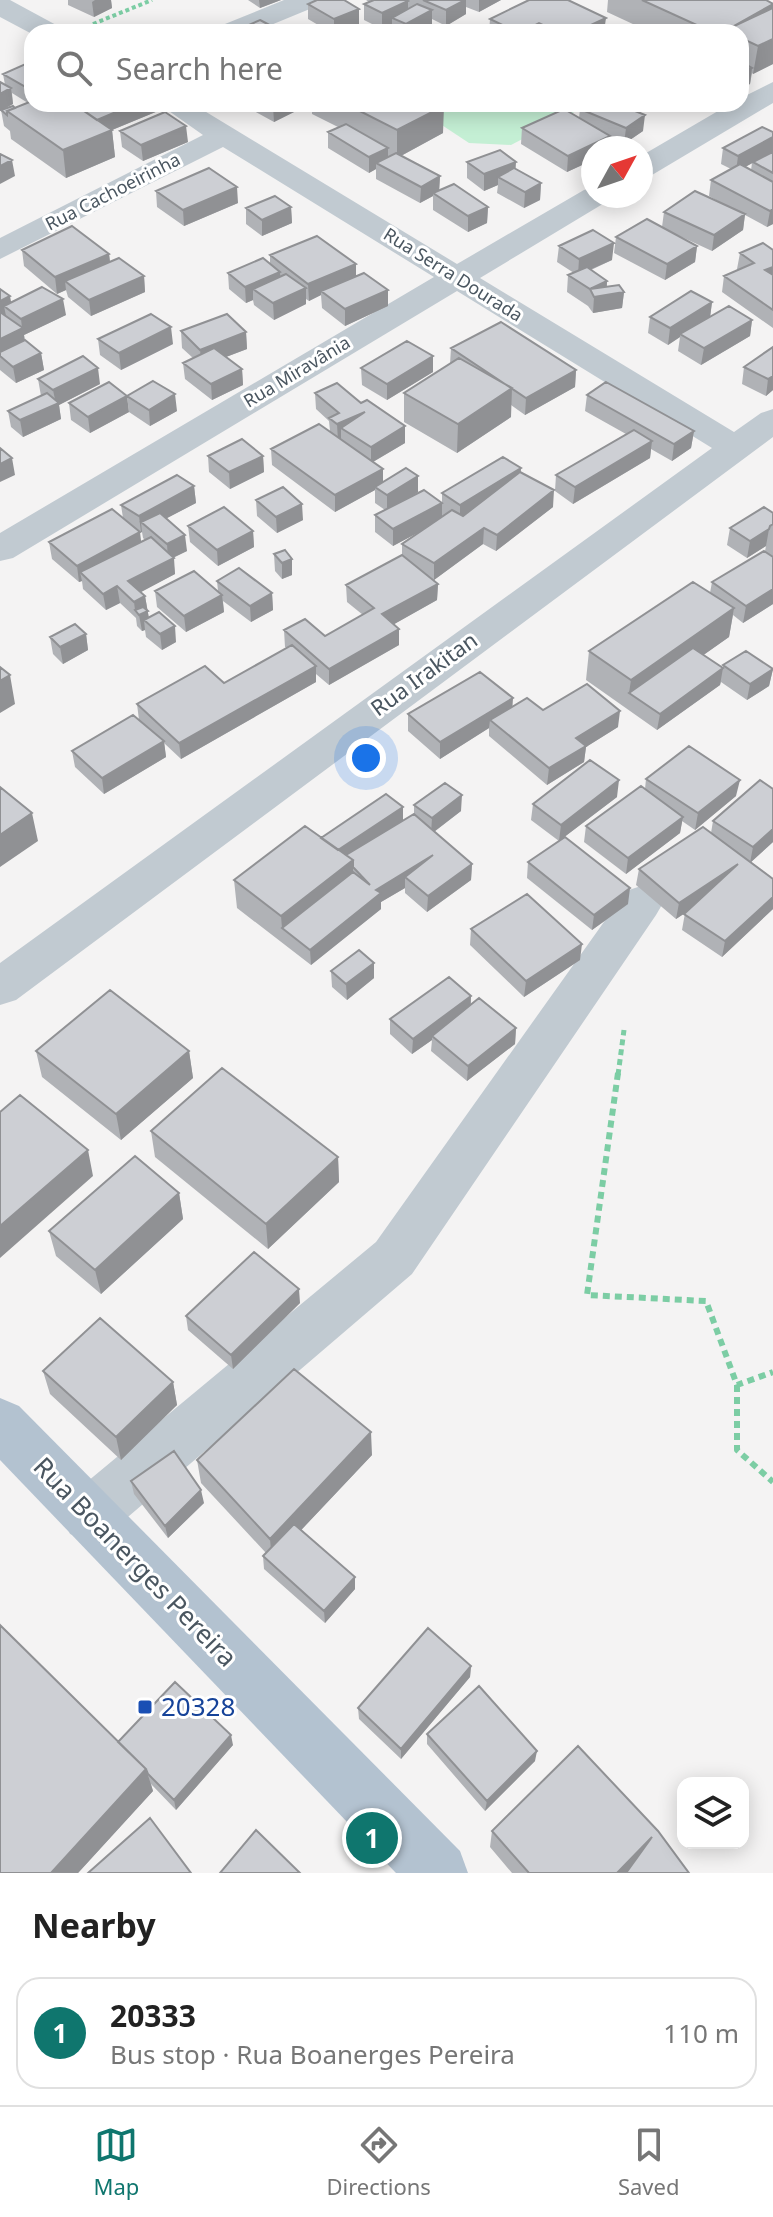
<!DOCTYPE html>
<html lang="en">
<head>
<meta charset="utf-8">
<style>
  :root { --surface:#fff; --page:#f2f2f2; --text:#222; --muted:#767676; --line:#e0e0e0; --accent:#0f766e }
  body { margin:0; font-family:"Noto Sans",sans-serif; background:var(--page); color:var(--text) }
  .controls { position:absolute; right:24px; bottom:24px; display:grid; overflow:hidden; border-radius:16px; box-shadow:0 4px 20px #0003 }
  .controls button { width:72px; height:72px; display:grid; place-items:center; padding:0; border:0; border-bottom:2px solid var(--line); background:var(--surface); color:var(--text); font:40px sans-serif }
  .compass { position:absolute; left:581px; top:136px; width:72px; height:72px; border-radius:50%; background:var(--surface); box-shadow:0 4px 20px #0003; rotate:50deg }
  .you { position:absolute; left:366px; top:758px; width:28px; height:28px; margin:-20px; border:6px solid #fff; border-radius:50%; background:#1a73e8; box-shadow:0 0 0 12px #1a73e833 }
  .badge { display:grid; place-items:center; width:52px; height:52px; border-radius:50%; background:var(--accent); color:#fff; font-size:26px; font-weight:700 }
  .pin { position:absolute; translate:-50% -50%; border:4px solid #fff; box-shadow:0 2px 8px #0006 }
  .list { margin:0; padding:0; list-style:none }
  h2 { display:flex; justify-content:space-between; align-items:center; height:104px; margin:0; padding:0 32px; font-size:34px }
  h2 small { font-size:26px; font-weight:400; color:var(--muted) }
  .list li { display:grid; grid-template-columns:52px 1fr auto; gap:24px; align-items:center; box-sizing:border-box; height:112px; margin:0 16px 16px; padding:0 16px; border:2px solid var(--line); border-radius:24px }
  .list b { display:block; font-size:30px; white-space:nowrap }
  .list p { margin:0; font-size:26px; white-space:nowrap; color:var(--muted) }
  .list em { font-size:26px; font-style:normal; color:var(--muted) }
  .icon { flex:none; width:44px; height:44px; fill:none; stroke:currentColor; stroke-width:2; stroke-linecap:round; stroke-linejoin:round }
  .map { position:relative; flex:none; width:773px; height:1873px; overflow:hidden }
  .search { position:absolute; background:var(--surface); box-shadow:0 4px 20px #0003; left:24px; right:24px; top:24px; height:88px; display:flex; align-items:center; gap:20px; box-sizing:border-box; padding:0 28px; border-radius:24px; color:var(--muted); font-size:30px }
  .sheet { height:232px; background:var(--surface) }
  nav { display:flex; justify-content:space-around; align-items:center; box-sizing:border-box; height:112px; border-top:2px solid var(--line); background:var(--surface); font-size:22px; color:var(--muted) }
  nav a { display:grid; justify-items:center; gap:4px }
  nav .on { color:var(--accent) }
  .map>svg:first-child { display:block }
  .green { fill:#c4efd4 }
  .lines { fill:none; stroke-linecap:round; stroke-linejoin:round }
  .path-far2 { stroke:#7ccda4; stroke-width:4; stroke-dasharray:4 3; stroke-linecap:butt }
  .path-far1 { stroke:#7ccda4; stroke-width:5; stroke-dasharray:6 4; stroke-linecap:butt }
  .path { stroke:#7ccda4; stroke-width:6; stroke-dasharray:7 5; stroke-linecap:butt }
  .minor { fill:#c1cad1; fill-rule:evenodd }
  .major { fill:#b3c2d0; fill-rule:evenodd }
  .wall { fill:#b0b2b6; fill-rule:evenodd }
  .shaded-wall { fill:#909194 }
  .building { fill:#cdcfd4; stroke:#909194; stroke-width:2 }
  .transit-dot { fill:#1a4fb4; stroke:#fff; stroke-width:3 }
  .labels { text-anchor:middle; stroke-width:6; stroke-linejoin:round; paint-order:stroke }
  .far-street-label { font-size:18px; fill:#4a5660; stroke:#fff }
  .street-label { font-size:22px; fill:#4a5660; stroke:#fff }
  .near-street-label { font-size:26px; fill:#4a5660; stroke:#fff }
  .near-transit-label { font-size:26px; fill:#164399; stroke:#fff; text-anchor:start }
</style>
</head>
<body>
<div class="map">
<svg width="773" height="1873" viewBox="0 0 773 1873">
  <rect width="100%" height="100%" fill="#f4f3f3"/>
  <path class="green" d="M410,104h160l10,5 -69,36 -42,-2z"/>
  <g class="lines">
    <path class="path-far2" d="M93,24l59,-24"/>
    <path class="path-far1" d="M618,1075l6,-45"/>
    <path class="path" d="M618,1073l-31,222 119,6 31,84 36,-13
      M737,1385v65l36,32"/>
    <path class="minor" d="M0,0h10l48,26 4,6 -30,2 -32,-17z
      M284,0h37l-4,6 -63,26h-38l4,-6z
      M773,82v21l-121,72 -11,3v-22l89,-52h11v-6z
      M159,104h34l264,160 127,-74 9,-3v9h17l-4,6 -126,76 254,154 27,-19 12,-4v28l-757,563 -16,5v-42l712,-515 -255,-157 -444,267 -13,3v-28l434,-256 -211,-130 -223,112v-21l203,-103z
      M641,886l15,5 7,12 -7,12 -244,359 -304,260 -19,7 -19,-7 -8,-19 8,-19 306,-254 250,-351z"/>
    <path class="major" d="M0,1398l19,8 441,445 8,22h-72l-396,-413z"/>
  </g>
  <path class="wall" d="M68,0h43l1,8 -18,9 -26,-12z
    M248,0h33l-21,8z
    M366,0h135l-22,12 -13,-5v7l-20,12 -14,-7v7l-12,6h-28v-8l-10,5 -18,-9v-16l5,-2z
    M529,0l75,32h-115l1,-13z
    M608,0h158l7,3v61l-20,10 -1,-1 -2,11 -9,4v-56h-91l-43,-20z
    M308,4l51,5v15l-19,8h-10l-22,-13z
    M32,63v41l126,7 -46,19 3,27 -49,21 -55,-39 -1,-8 -6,-5 -3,-16 14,-2 13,-5 -16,-10 1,11 -13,7v-29l5,3 -2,-11z
    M247,104h46l1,8 -20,10 -27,-15z
    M312,104h128l3,29 -42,23 39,20 -1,15 49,16 -1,16 -19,9 -35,-22v-14l-13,7 -44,-24v-10l-7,4 -41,-25v-16l10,-5 -26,-13z
    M580,109l63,22 -19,13 -14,-6 -1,10h-16v12l-26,12 -46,-28 1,-16 57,-10z
    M120,131l68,11 -45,19 -21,-14z
    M723,148l50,4v72l-6,3 -22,-12 -2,15 -31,21 -39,-18 24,13 -2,16 -30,18 -51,-27 2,-16 46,-10 2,-15 61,-7 -16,-9 2,-16 20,-11 -10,-5zM752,163l-1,7 -6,-3z
    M467,162l49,7 25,14 -1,17 -16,8 -27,-15 1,-8 -14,6 -17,-13z
    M156,191l82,12 -54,23 -27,-19z
    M291,207l1,16 -30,13 -16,-12v-16z
    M559,246l53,14 -21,10 16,11v6l17,5 -2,16 -29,5 -5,-7 -21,-14 1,-17 6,-2 -17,-11z
    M22,250l87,4 1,8 34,14 1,16 -54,24 -23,-19 -2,-7 -9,4 -33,-28z
    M773,250v78l-51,-36 2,-16 14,-6 -1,-1 3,-16z
    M270,255l86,22 32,13v16l-43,20 -23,-18 -1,-13 -12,6 -3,-2v5l-32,16 -20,-15 -1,-5 -7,3 -17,-14 -1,-16 42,-9z
    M0,289l11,13 55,13 -42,20 1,5 16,13 3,17 -28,13 -16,-13z
    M712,302l-2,15 42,3 -2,16 -49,29 -23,-14 2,-14 -12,8 -20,-12 2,-16z
    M181,331l65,1 1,17 -21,8 16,12 1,16 -31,15 -27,-21 -2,-16 10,-5 -11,-10z
    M98,339l75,5 -52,26 -21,-15z
    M773,347v43l-7,6 -24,-12 2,-17z
    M451,348l125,22 -1,17 -50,28 -14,-10v12l-54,36 -53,-31v-29l46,-29z
    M361,368l72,4 -46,28 -25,-15z
    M38,379l62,5 -41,21 2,14 -38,18 -12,-10 -3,-16 33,-15z
    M315,393l90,50 -32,19 10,7v13l35,10 -7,5 31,6v-10l79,-25 -1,4 33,35 -57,44 -13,-7 -49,36 4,4 -1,16 -43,24 5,5v16l-70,40 -13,-11v8l-135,77 -17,-16 2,14 -62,37 -29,-27 -3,-16 67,-31 -2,-16 87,-21 63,-35 -2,-1 -1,-17 41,6 38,-21 -16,-13 -1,-17 56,-30v-11l20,-14 -29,16 -18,-14v-17l10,-5 -10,-7v-13l-40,22 -63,-47 -1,-16 59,-18 -1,-10 -13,-12z
    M587,395l107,36 -3,17 -19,13 -21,-12 -1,9 -77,46 -18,-13 1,-16 70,-41 -41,-23z
    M127,396l50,15 -27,15 -21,-14z
    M69,403l60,9 -39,21 -19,-13z
    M208,456h55l1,16 -34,17 -21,-17z
    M194,486l2,17 -29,15 20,33 -14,7 2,16 -35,18 5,4 4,22 27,24 -14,8 -16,-13 -1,-7 -3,1 -5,-5 -1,-8 -16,-15 -14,7 -23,-21 -1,-8 -3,1 -27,-23 -3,-17 74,-24 -2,-13zM138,531l3,1h1l1,6 2,2 -4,2z
    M256,500l47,20 -26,13 -20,-17z
    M773,513v91l-30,19 -10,-8 -4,22 -26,18 20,13v-3l50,4 -4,17 -22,14 -26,-18 -1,3 -63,45 -71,-50 3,-29 121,-58 2,-11 53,-31 1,-5 -19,12 -20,-13 3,-17z
    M188,526l65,5 1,16 -36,19 -28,-24z
    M274,554l18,5v16l-10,4 -7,-8z
    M217,581l55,12 1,17 -22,12 -28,-21 1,11 -38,20 -29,-25 -2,-16h63z
    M86,634l2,16 -25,14 -10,-10 -3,-17z
    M512,707l31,3 75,17 -32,20 -2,15 -37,23 -58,-49v-8l-49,31 -32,-28v-17z
    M646,779l90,17 -41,34 -13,-9 -2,12 -54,41 -42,-32 2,-16 59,-37z
    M773,789v53l-22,20 22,17v30l-51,48 -40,-27 3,-17 -9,6 -40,-34 3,-16 72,-36 2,-12z
    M617,797l-58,44 -28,-21 2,-16z
    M414,805l47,6 -27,21 38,32 -1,16 -44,32 -22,-19v-5l-24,14v7l-70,56 -74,-57 -3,-28 87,-42 82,-17 11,-7z
    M528,862l100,42 -36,26 -65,-52z
    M471,929l109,31 -56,37 -54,-52z
    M374,963v15l-27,22 -15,-13 -1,-16z
    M471,996v9l45,23 -1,16 -48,37 -36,-30 1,-11 -20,14 -22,-20v-15z
    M36,1051h153l4,27 -72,62 -79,-63z
    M151,1131l187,26 1,25 -71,67 -113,-92z
    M179,1193l4,26 -82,75 -45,-38 -7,-25z
    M300,1303l-67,66 -45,-39 -2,-14z
    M43,1371l130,11 4,23 -56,55 -71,-66z
    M372,1455l-71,75 54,47v12l-30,34 -61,-54 -1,-13 3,-3 -65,-70 -4,-23z
    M131,1481l73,22 -36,35 -34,-44z
    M471,1666l-1,11 -69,82 -42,-40 -1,-11z
    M427,1734l108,27 -50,50 -58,-67z
    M118,1742l115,3 -57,65 -25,-26 2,7 -75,82h-78z
    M492,1831l197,42h-177l-22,-26z"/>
  <path class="shaded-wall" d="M95,0h16l1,8 -18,9 -2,-15z
    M259,0h22l-21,8z
    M465,0h1v14l-20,12v-16z
    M479,0h22l-22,12z
    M408,1v16l-16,1v6l-10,5v-16z
    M773,4v7l-41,16z
    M359,9v15l-19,8h-6v-13z
    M432,10v16l-12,6h-14v-8z
    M606,18l-2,14h-28z
    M539,23v9h-17z
    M773,39v25l-20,10 5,-28z
    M752,68l-2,16 -9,4v-15z
    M11,88l2,16 -13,7v-17z
    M135,104h23v7l-46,19 3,27 -49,21 -3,-28 34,-30z
    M277,104h16l1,8 -20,10 -1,-16z
    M444,106l-1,27 -46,25v-28z
    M645,115l-2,16 -19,13 2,-16z
    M186,126l2,16 -45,19 -2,-16z
    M610,136l-1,12h-16v12l-26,12 1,-16z
    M773,137v15l-37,20 2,-16z
    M388,148v16l-12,-1v6l-7,4v-16z
    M12,160l3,16 -15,8v-18z
    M516,162l-1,17 -17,-2v8l-14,6v-17z
    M440,176l-1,17h-6v3l-13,7 1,-16z
    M541,183l-1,17 -16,8 1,-16z
    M237,187l1,16 -54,23 -1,-16z
    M291,207l1,16 -30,13v-16z
    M488,207l-1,16 -19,9v-16z
    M773,209v15l-6,3 3,-16z
    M745,214l-2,16 -31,21 2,-16z
    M614,243l-2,17 -34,15 1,-16z
    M697,246l-2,16 -30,18 2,-16z
    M109,254l2,16 -46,11 1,9 -9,4 -2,-17z
    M356,264v16l-35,11v4l-12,6 -1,-17z
    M773,267v15l-8,-12z
    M280,272l1,16 -28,1v11l-7,3 -1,-16z
    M144,276l1,16 -54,24 -2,-16z
    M607,281l-1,14 18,-3 -2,16 -29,5 1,-16 -4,-8z
    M306,288v16l-32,16 -1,-17z
    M388,290v16l-43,20v-17z
    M10,296l3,16 -9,-6 2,10 -6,3v-18z
    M63,299l3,16 -42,20 1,10 -25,11v-17l22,-11 -1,-9z
    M712,302l-2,16 -30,16v3l-12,8 2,-17z
    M752,320l-2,16 -49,29 3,-17z
    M171,327l2,17 -52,26 -2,-17z
    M246,332l1,17 -45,17 -2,-16z
    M41,353l3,17 -28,13 -3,-16z
    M433,356v16l-46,28v-16z
    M98,368l2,16 -41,21 2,14 -38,18 -3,-17 36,-16 -3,-14z
    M242,369l1,16 -31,15 -1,-16z
    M576,370l-1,17 -50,28 1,-17z
    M773,376v14l-7,6 2,-17z
    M512,388l-1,29 -54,36 1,-29z
    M175,394l2,17 -27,15 -1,-16z
    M127,396l2,16 -39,21 -2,-16z
    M365,412l-24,16v12l-3,1 -1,-17z
    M405,426v17l-34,20v-16z
    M694,431l-3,17 -19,13 2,-17z
    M652,441l-2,17 -77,46 2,-17z
    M263,456l1,16 -34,17 -1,-17z
    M12,458l3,17 -15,7v-18z
    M521,468l-1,17 -60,37v-17z
    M383,469v16l-8,2v3l-40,22v-17z
    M418,476v16l-31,19v-16z
    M194,486l2,17 -48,25 -7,-6 1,10h-1l-2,-16z
    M554,490l-1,17 -57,44 1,-16z
    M442,503v17l-49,26v-17z
    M302,504l1,16 -26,13 -1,-16z
    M484,528l-1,16 -49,36v-17z
    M769,529l-3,17 -19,12 3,-17z
    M253,531l1,16 -36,19 -1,-16z
    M140,532l2,17 -62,23 2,9 -3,1 -2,-16z
    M185,535l2,16 -19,9 -1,-16z
    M174,558l1,16 -45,24 -2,-17z
    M292,559v16l-10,4v-16z
    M438,584l-1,16 -55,31v-17z
    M117,586l3,17 -14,7 -3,-16z
    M773,589v15l-30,19 3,-17z
    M272,593l1,17 -22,12 -1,-16z
    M222,595l2,17 -38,20 -2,-16z
    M145,596l5,29 -6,-5 1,10 -3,1 -3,-16 -4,-5 1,8 -2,-16z
    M734,608l-5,29 -89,63 -11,-7 2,-13z
    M175,626l1,16 -14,8 -2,-16z
    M399,629v16l-70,40v-16z
    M86,634l2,16 -25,14 -3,-17z
    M316,666v16l-135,77 -2,-16z
    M723,668l-3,17 -63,45 3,-16z
    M773,669l-4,17 -22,14 3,-16z
    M10,675l5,29 -15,9v-32z
    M513,698l-1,16 -22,6 -1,8 -49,31v-17z
    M620,711l-2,16 -32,20 -2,15 -37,23 2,-17 27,-30z
    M164,741l2,16 -62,37 -2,-16z
    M619,780l-2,17 -58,44 2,-16z
    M740,780l-4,16 -41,34 3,-17z
    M462,795l-1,16 -30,23 1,-16z
    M403,807v16l-56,37 -17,-5z
    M32,813l6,28 -38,26v-32z
    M683,817l-3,16 -54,41 2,-16z
    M773,829v13l-23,21 3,-16z
    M433,855l-28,22v11l-24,14v7l-70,56 -1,-15 66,-60z
    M353,860v28l-71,40 -1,-12z
    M472,864l-1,16 -44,32 1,-16z
    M738,864l-3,16 -59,39 3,-16z
    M630,888l-2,16 -36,26 2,-15z
    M773,897v12l-51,48 3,-16z
    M582,944l-2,16 -56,37 2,-16z
    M374,963v15l-27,22 -1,-16z
    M471,996l-1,16 -38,24v4l-20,14 1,-15z
    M516,1028l-1,16 -48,37 1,-15z
    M189,1051l4,27 -72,62 -5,-26z
    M88,1150l5,26 -93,82v-32z
    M338,1157l1,25 -71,67 -2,-25z
    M179,1193l4,26 -82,75 -6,-24z
    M299,1289l1,14 -67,66 -2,-14z
    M173,1382l4,23 -56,55 -5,-23z
    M371,1432l1,23 -100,106 -2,-22z
    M201,1490l3,13 -36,35 -3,-12z
    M355,1577v12l-30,34 -1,-12z
    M471,1666l-1,11 -69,82v-10z
    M231,1735l2,10 -57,65 -2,-10z
    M537,1751l-2,10 -50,50 2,-10z
    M146,1769l7,22 -75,82h-27z
    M652,1837l-25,36h-10z"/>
  <path class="building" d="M317,0h27l15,9 -25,10 -26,-15z
    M374,0h32l2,1 -26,12 -18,-9z
    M423,0h42l-19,10z
    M529,0h39l38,18 -30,14h-19l-18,-9 -17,9h-5l-27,-13z
    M642,0h124l7,4 -41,23 41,-19v31l-15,7 -17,-8v-6h-11l-6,-3 -5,3h-7z
    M417,4l15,6 -26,14 -14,-6z
    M260,20l17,9 -7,3h-25l-5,-3z
    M30,62l2,1 -1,27 -28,-16z
    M741,62l11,6 -11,5z
    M0,82l11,6 -11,6z
    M32,101v3h42l38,26 -49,20 -56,-39z
    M74,104h61l-38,16z
    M346,104h94l4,2 -47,24z
    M587,104h31l27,11 -19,13 -46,-19z
    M13,106l2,2 -8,3v4l-6,-5z
    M564,109l46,27 -42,20 -46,-28z
    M165,112l21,14 -45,19 -21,-14z
    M346,124l42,24 -19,9 -41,-25z
    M762,127l11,5v5l-35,19 -15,-8z
    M500,150l16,12 -32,12 -17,-12z
    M773,152v21l-20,-11z
    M396,153l44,23 -19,11 -45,-24z
    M0,154l12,6 -12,6z
    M740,164l33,18v27l-3,2 -59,-31z
    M209,168l28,19 -54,23 -27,-19z
    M514,168l27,15 -16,9 -27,-15z
    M454,184l34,23 -20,9 -35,-23z
    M695,191l50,23 -31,21 -50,-23z
    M275,196l16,11 -29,13 -16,-12z
    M647,219l50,27 -30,18 -51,-27z
    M72,226l37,28 -54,23 -33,-27z
    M593,230l21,13 -35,16 -20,-13z
    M317,236l39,28 -48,20 -38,-29z
    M763,243l10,7v17l-8,3 8,5v35l-49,-34 30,-13 -14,-10z
    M119,258l25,18 -55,24 -24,-19z
    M263,258l17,14 -35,15 -17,-14z
    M587,267l20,14 -17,8 -22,-14z
    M364,273l24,17 -43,19 -24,-18z
    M286,274l20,14 -33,15 -20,-14z
    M619,285l5,7 -30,5 -4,-8z
    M42,287l21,12 -42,20 -17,-13z
    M0,289l10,7 -10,5z
    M691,291l21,11 -42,26 -20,-11z
    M729,306l23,14 -48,28 -24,-14z
    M0,312l23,16 -23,11z
    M151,314l20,13 -52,26 -21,-14z
    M227,314l19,18 -46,18 -19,-19z
    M501,322l75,48 -50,28 -75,-50z
    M25,340l16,13 -28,14 -13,-11v-4z
    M407,341l26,15 -46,28 -26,-16z
    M773,347v29l-5,3 -24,-12z
    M214,348l28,21 -31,15 -28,-21z
    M83,356l15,12 -45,22 -15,-11z
    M459,358l53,30 -54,36 -54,-31z
    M153,381l22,13 -26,16 -22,-14z
    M109,382l18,14 -39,21 -19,-14z
    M606,382l88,49 -20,13 -87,-49z
    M337,383l24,20 6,-3 38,26 -34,21 -30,-19 24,-16 -28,12 -8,-6 10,-5 -24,-20z
    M47,393l12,10 -39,17 -12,-9z
    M319,424l64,45 -48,26 -64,-46z
    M634,430l18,11 -77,46 -19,-12z
    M242,439l21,17 -34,16 -21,-16z
    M0,448l12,10 -12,6z
    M503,457l18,11 -61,37 -18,-12z
    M406,468l12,8 -31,19 -12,-8z
    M520,472l34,18 -57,45 -13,-7 -50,35 -32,-19 50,-34 11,6z
    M177,475l17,11 -55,30 -18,-11z
    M283,487l19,17 -26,13 -20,-17z
    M424,490l18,13 -49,26 -18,-14z
    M224,507l29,24 -36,19 -29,-24z
    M764,507l9,6v11l-3,2 -1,3 -19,12 -20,-13z
    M112,509l28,23 -63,34 -28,-24z
    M160,513l25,22 -18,9 -26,-22z
    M151,537l23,21 -46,23 17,15 -11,6 -17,-16 -14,8 -23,-22z
    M285,550l7,9 -10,4 -8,-9z
    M764,551l9,6v32l-27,17 -34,-24z
    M402,555l36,29 -56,30 17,15 -70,40 -45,-39 21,-11 20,17 49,-28 -28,-23z
    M239,568l33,25 -22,13 -33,-25z
    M194,571l28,24 -38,21 -29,-25z
    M693,582l41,26 -103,72 -42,-29z
    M143,607l5,4 -9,4 -4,-5z
    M159,612l16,14 -15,8 -16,-14z
    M75,624l11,10 -26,13 -10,-10z
    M292,645l24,21 -137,77 -42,-39 68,-38 19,17z
    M693,648l30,20 -63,46 -31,-21z
    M746,651l27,18 -23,15 -27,-19z
    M0,667l10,8 -10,6z
    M480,672l33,26 -73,44 -32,-28z
    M587,684l33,27 -44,27 10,8 -37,22 -59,-48 37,-22 16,12z
    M133,715l31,26 -62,37 -30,-27z
    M689,746l51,34 -42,33 -52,-34z
    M590,760l29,20 -58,45 -28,-21z
    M760,780l13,9v40l-20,18 -40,-26z
    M445,783l17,12 -30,23 -18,-13z
    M641,786l42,31 -55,41 -42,-32z
    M0,787l32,26 -32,22z
    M386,794l17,13 -65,43 -17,-12z
    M414,814l58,50 -44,32 -23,-19 28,-22 -57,35 5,3 -71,57 -28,-22 71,-56 17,13 -17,-18v-7l-7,-5z
    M305,826l48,34 -72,56 -47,-36z
    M703,827l70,52v18l-48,44 -41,-27 54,-50 -59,39 -40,-34z
    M565,837l65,51 -36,27 -66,-53z
    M527,894l55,50 -56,37 -55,-52z
    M359,950l15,13 -28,21 -15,-13z
    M449,977l22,19 -58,43 -23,-20z
    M110,990l79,61 -73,63 -80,-63z
    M479,998l37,30 -48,38 -36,-30z
    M222,1068l116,89 -72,67 -115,-93z
    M20,1095l68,55 -88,76v-114z
    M135,1156l44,37 -84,77 -46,-39z
    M254,1252l45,37 -68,66 -45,-39z
    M100,1318l73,64 -57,55 -73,-66z
    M294,1369l77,63 -101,107 -73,-79z
    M174,1451l27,39 -36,36 -34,-45z
    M294,1524l61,53 -31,34 -61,-55z
    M0,1625l146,144 -95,104h-51z
    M428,1628l43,38 -70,83 -43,-41z
    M175,1682l56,53 -57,65 -26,-26 -2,-5 -28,-27z
    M479,1686l58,65 -50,50 -60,-67z
    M578,1746l80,85 31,42h-63l26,-36 -35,36h-88l-37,-42z
    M150,1818l41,55h-103z
    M256,1830l44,43h-80z"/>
  <rect class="transit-dot" x="137" y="1699" width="16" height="16" rx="4"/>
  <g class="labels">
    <g class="far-street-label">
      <text transform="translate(113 192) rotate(-27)" y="6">Rua Cachoeirinha</text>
      <text transform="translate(453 275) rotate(32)" y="6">Rua Serra Dourada</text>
      <text transform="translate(297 372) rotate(-31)" y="6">Rua Miravânia</text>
    </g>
    <g class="street-label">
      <text transform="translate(424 674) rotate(-36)" y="8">Rua Irakitan</text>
    </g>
    <g class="near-street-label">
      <text transform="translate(135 1562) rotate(46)" y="9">Rua Boanerges Pereira</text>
    </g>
    <g class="near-transit-label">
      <text x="161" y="1716">20328</text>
    </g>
  </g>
</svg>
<div class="controls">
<button><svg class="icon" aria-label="layers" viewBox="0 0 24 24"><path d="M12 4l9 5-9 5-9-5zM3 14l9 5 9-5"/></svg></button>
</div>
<svg class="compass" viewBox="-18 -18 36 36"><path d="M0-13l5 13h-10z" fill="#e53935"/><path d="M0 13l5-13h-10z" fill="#767676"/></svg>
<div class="you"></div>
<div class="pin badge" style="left:372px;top:1838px">1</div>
<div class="search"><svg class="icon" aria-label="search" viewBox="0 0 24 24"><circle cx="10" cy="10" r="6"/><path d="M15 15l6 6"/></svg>Search here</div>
</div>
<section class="sheet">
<h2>Nearby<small></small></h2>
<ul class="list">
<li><span class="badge">1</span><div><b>20333</b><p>Bus stop · Rua Boanerges Pereira</p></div><em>110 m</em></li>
</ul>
</section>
<nav>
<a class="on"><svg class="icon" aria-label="map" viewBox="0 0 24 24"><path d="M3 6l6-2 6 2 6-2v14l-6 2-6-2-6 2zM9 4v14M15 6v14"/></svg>Map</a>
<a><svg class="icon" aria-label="directions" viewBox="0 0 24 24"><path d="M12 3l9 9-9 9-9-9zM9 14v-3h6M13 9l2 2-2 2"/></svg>Directions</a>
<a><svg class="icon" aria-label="saved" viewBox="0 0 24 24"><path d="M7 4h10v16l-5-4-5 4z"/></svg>Saved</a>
</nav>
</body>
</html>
